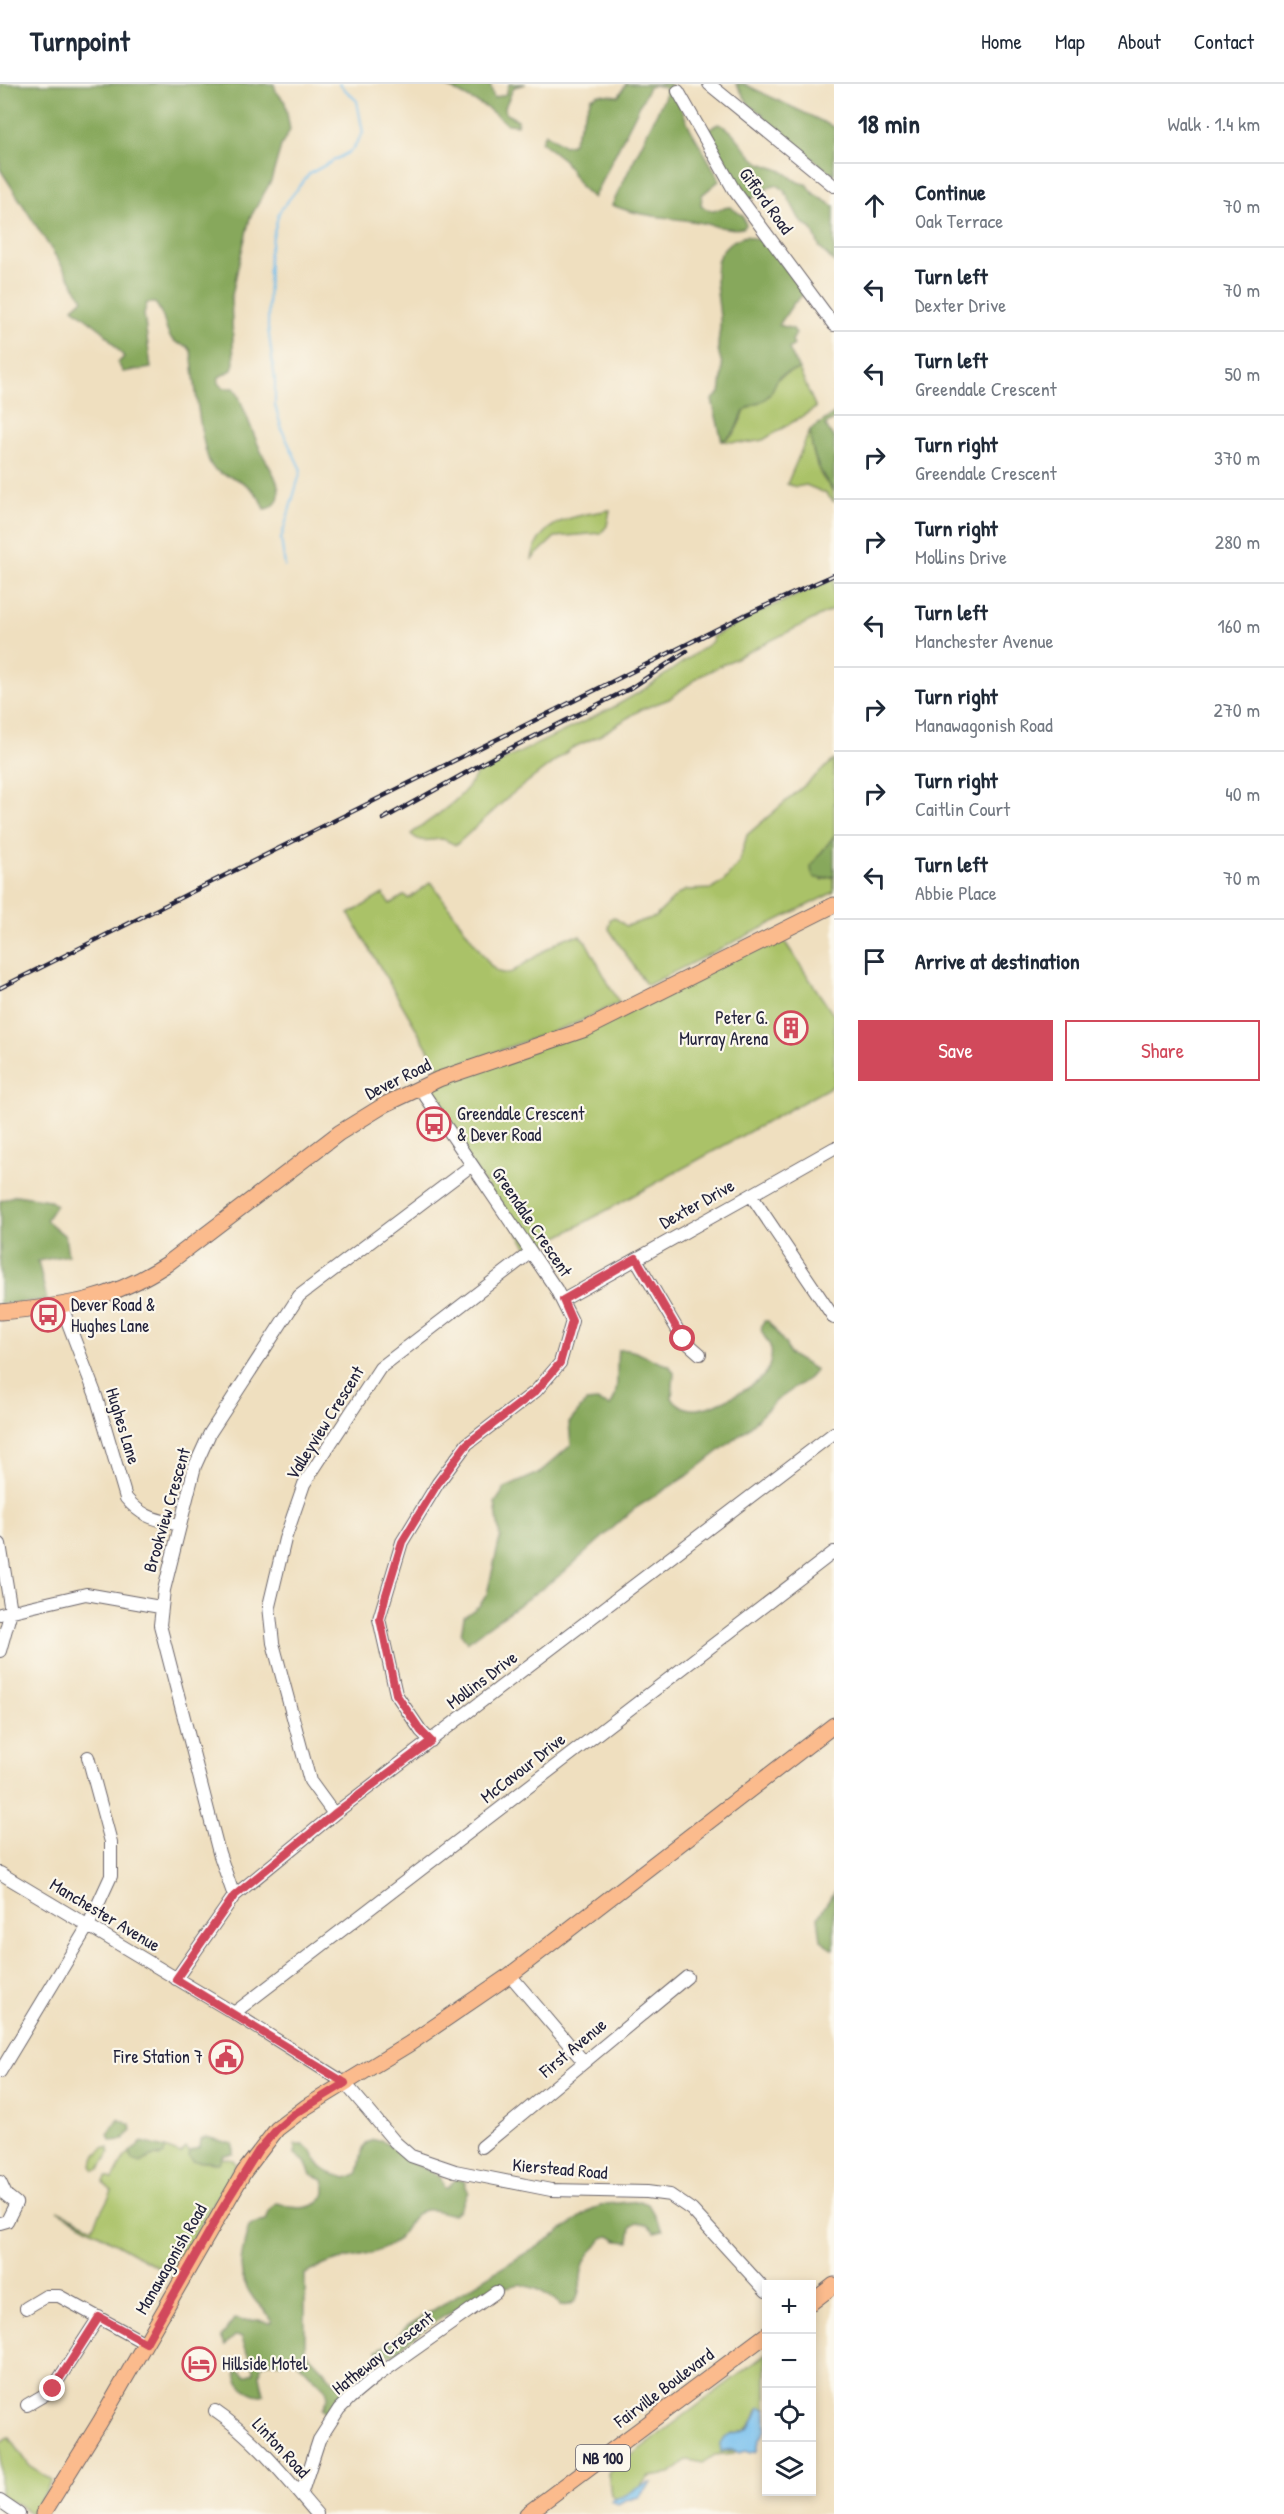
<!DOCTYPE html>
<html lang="en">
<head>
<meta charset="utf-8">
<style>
  :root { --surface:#fff; --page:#f6f6f7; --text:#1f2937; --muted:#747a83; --line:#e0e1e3; --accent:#d1495b }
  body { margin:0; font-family:"Patrick Hand",sans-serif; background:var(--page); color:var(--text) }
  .controls { position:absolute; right:18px; bottom:18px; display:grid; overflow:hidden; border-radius:0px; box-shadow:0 3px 9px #0003 }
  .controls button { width:54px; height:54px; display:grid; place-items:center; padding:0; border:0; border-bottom:2px solid var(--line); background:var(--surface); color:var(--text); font:30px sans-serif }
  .stop { position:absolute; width:18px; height:18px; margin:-14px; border:4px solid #d1495b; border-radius:50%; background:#fff }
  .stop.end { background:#d1495b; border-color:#fff; box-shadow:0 2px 6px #0008 }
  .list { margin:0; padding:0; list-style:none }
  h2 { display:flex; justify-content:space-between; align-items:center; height:78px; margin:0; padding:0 24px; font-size:26px }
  h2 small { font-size:20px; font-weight:400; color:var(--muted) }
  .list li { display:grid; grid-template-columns:39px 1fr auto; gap:18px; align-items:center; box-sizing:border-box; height:84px; padding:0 24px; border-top:2px solid var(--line) }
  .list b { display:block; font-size:22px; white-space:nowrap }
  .list p { margin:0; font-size:20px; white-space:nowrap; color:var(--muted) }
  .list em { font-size:20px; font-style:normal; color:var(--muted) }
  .actions { display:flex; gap:12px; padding:18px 24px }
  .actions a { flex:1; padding:14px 0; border:2px solid var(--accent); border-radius:0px; text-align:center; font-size:21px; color:var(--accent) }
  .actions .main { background:var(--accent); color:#fff }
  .icon { flex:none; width:33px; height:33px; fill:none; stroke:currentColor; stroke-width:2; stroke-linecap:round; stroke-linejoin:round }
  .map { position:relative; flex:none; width:834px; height:2430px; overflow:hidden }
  header { display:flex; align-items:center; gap:36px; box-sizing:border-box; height:84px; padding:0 30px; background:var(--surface); border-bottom:2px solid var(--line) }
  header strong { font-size:28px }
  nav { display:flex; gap:33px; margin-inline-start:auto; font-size:21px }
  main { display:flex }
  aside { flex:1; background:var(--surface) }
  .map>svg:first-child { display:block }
  .green { fill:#aac267; stroke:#667251; stroke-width:1.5 }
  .forest { fill:#87a85c; stroke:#54654c; stroke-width:1.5 }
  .water { fill:#76bfee; stroke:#4c7094; stroke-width:1.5 }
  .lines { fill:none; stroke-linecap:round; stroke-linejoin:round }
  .stream { stroke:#76bfee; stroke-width:2 }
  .minor-casing { stroke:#6a6469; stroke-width:14 }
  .major-casing { stroke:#6a6469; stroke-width:17 }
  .minor { stroke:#fff; stroke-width:12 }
  .major { stroke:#fbbb8d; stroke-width:15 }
  .rail-casing { stroke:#22223b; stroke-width:4.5 }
  .rail { stroke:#fbf7ec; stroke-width:2; stroke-dasharray:7; stroke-linecap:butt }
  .route { stroke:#d1495b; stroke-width:8 }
  .labels { text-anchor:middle; stroke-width:4.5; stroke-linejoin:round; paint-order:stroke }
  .shield { fill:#fbf7ec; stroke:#636270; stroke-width:1.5 }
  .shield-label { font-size:16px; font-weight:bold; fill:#22223b }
  .street-label { font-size:18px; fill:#22223b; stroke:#fbf7ec }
  .poi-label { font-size:18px; fill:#22223b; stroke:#fbf7ec; text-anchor:start }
</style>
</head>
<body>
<header>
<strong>Turnpoint</strong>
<nav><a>Home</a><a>Map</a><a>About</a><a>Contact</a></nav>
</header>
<main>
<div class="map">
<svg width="834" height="2430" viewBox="0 0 834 2430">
  <rect width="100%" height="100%" fill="#fbf7ec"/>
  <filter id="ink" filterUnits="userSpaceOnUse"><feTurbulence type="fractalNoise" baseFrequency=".0167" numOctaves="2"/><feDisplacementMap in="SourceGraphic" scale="12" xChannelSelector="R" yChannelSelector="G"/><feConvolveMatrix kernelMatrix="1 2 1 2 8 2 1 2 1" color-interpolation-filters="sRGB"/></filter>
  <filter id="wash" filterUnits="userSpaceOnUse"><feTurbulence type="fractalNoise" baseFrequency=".008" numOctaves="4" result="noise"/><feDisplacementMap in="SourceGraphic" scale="24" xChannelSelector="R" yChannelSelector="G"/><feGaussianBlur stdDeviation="1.35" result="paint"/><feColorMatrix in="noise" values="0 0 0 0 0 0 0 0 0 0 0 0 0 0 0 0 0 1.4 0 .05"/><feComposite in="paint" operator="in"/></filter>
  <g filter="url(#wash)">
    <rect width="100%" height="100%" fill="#efdfbf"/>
    <path class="green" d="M799,286l17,38 -53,32 -17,3 -24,-2 12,-7 12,-25 24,-15 6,-15 15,-8z
      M810,346c1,14 4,29 10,43 6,13 14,12 14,29l-9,-9 -19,-8 -10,2 -9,-3z
      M610,426l-3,16 -6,7 -46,4 -23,22c6,-41 46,-43 78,-49z
      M834,495v30l-134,67 -31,23 -29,11 -41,26 -27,12 -60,46 -56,51c-5,-2 -11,-6 -15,-6 -12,1 -20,5 -30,-5 24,-18 52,-34 66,-61l135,-65 31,-18 70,-49 -1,-4 47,-25z
      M834,676v76l-23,30 11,14 12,-4v16l-186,93 -3,-2 -36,-54 1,-10 4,-2 12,9 29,-9 22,-22 9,-5 26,-1 11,-7 16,-19 8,-28z
      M431,798l60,84 7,6 11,2 52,-34 7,-3 12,-1 6,6 33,61 -43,20 -135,48 -92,-157 34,-20 7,10 15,-9 3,4z
      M779,849l55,83v69l-303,167 -111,-164 116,-41z
      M103,2064h6v5l-9,16 -6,1 -2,-5 4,-10z
      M165,2064l16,6 5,-6 11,13 18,2 8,-5 10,2 3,4 -64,111 -115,-65 36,17 19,-36 -9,-8 4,-6 6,2 11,-21 6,-6 2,5 13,3 8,-4 7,1z
      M766,2270v55h-8c-3,15 -11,24 -26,25l-8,17 12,-1 -2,3 -19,2 -12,8 -15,-3 -18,14 -21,3c-7,8 -25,27 -38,18l-3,-22z
      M10,2354l19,27 24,16 -21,33 -32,-19v-53z"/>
    <path class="forest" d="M0,0h274l2,7 9,11 5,28 -9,16 -10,35 -21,37 -12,49 -7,33 3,63 -2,7 -13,7 -1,6 5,5h11l3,4c8,19 15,39 23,57 6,14 19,29 19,44 0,9 -5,14 -14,16 -6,-14 -16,-25 -31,-31 -8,-3 -15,-4 -21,-10 -12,-12 -19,-96 -22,-117l-4,-5c-28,-5 -16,-25 -32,-43h-8l-3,11 7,54 -28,4 -5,-9 6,-6 -21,-26 -30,-23 10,-9 -83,-130z
      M442,0h48l4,14 12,-4 3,-10h17l-12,3 -9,20 1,7 12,6 -1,5 -10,-1 -20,-16z
      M626,0h44l21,46 29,50 -18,15 -1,11c12,8 18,2 29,1l13,9 3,9 -3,3c-17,3 -35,-5 -52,-7 -27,-4 -53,-5 -79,-16l53,-109v-8l-10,-3 -6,2 -56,111 -13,-12 -16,-26 -23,-18 4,-9 19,13 8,-2 19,-46 8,-4 20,2z
      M736,0h8l90,43v47l-4,-1 -64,-53 -3,-6 -13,-8z
      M718,40c17,4 25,26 38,36 8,6 18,7 26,11 10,5 13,13 25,13l7,10 20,12v56l-14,-14 -8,-19 -11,-7 -17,-32 -7,-5h-4l-25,16 -22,-32 -18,-36 1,-4z
      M746,152l20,6 39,51 -12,11 -14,21 14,4 3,4 -4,8 2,4 -5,4 10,21c-31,4 -19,18 -34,29 -7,5 -16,6 -21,13 -11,15 -2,17 -22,29l-10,-41 8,-7c1,-6 3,-23 2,-28 -1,-6 -4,-12 -4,-18 0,-10 3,-19 2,-28 -2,-33 -17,-72 26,-83z
      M834,330v6l-9,5 9,13v53c-16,-19 -22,-37 -24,-61z
      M834,752v40c-12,2 -23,8 -23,-10z
      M16,1111l33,5 7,5 -10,15 19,16 3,19 -30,6 9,39 -47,4v-103z
      M764,1237h4l18,24 3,9 27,16 -7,8 -33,23 -30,29 -56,44 -56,35 -71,64 -96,69 -6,-8 3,-17 16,-12 7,-11 13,-56 -5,-35 10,-15 34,-15 32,-28 -2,-22 17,-21 11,-1 13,5c11,-15 5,-38 8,-56 19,-3 32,12 51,15l5,8 -2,25c6,7 15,12 25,11 16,-1 66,-25 71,-40 3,-8 5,-16 2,-23 -4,-10 -13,-13 -6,-25z
      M834,1808v57l-13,-9 -3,-23z
      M118,2035l13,6 1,6 -10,9 -10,1 -4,-6z
      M206,2053l27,7v10l-10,1 -4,8 -26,-2 -4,-5 1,-5 10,-4 1,-7z
      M373,2056h8l34,24 25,12 4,12h3l9,-9 8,2 4,11 -9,18 -6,4c-11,0 -19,-7 -31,-3 -16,6 -17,26 -30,33 -15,10 -31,12 -48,15 -14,2 -27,9 -39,15v77l30,31 6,3 12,-6 3,1 -26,30 -5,2 -3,-3 6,-13 -2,-6 -31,-31 -14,4 -12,-1 -8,4 -1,10 4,18 -4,2c-13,-5 -24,-10 -24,-26h2l9,6 7,-4c0,-14 -10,-21 -12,-35l-7,-1 -10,9 -4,-8 14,-18 9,2 15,-1 11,3 2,-2c-3,-8 -13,-15 -18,-22 -20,-27 -13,-44 -5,-73l3,-2 14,-3 4,-12 6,-6c6,0 9,3 14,4 19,3 42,-4 33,-27l-12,-5 -6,-13 -10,-8v-9h8l9,6c5,18 17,23 35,27l10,-4c6,-12 0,-28 16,-34z
      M142,2058l23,6 -1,7 -14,2 -10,6 -7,-3 -3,-8z
      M640,2117l8,3 15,26 -8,2 -8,-7 -10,-2 -6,4 -2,15 -11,-1 -8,-5c-9,1 -9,5 -14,11 -7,6 -11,11 -13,20 -5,14 2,42 -23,38l-4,-5 -19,-11 -17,-5 -32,7 -59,34 -36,29 -11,3 -5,-7 12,-6 18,-18 150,-92 35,-25 14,-5z"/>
    <path class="water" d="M760,2323l6,2v20l-7,12 -2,10 -6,2 -5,-2 -7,2 -7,-4 -11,2 -1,-7c7,-13 19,-7 29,-16 6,-6 8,-14 11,-21z
      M651,2399l-12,14 -14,3 -7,4 -7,-3 2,-3c14,1 23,-13 38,-15z"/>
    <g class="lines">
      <path class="stream" d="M285,482l-4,-27 20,-69 -19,-40 -7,-25v-25l-7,-52 1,-75 10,-41 30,-38 42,-23 12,-18 -6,-32 -18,-17"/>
    </g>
  </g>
  <g filter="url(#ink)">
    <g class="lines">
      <defs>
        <path id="minor" d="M709,0l125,102
          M678,7l56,99 100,135
          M420,1004l136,201 16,32 -12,42 -24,28 -69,53 -29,39 -36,59 -23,77 17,75 25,37 10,10
          M751,1111l83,-47
          M636,1175l47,80 17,15
          M563,1216l188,-105 83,123
          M62,1223l34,89 30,102c17,20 29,21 53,27
          M0,1460l11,67 -11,40
          M0,1530l86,-20 74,13
          M334,1730l-24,-33 -37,-138 -4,-37 16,-67 19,-55 76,-116 151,-116
          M0,1789l234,140 111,70 50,59 16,14 44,15 96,19 96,2 23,3 22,15 74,81
          M234,1812l-15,-43 -59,-228 4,-35 31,-124 15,-33 89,-137 173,-131
          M510,1891l74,87
          M176,1895l58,-83 100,-82 500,-381
          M234,1929l600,-461
          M0,1988l88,-146 23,-50v-34l-23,-85
          M482,2063l205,-170
          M0,2098l6,13 10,8 -9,18 -7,2
          M26,2224l20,-12h13l86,47
          M27,2321l24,-14 48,-74
          M215,2327c40,27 71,67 102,103
          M301,2411l18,-55 20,-31 11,-11 24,-20 122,-86
          M0,2417l19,13"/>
        <path id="major" d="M0,1228c67,-6 110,-11 167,-48l172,-131 47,-29 53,-25 147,-50 248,-124
          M812,2218l22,-17
          M43,2430l57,-92 144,-250 33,-43 29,-22 103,-63 101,-69 324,-250
          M527,2430l239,-179"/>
      </defs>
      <use href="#minor" class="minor-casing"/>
      <use href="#major" class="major-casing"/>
      <use href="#minor" class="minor"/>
      <use href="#major" class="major"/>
      <defs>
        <path id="rail" d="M383,735l120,-67 128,-64 56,-37
          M0,904l747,-374 87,-39"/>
      </defs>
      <use href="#rail" class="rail-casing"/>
      <use href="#rail" class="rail"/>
    </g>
  </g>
  <g class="lines" filter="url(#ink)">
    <path class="route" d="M53,2305l46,-72 47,26 76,-134 36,-58 19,-22 16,-14 52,-32 -169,-104 58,-83 100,-82 97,-73 -10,-10 -25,-37 -16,-75 5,-21 17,-56 36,-59 29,-39 69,-53 24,-28 12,-42 -9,-21 73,-42 47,81"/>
  </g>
  <defs>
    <symbol id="building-ring" viewBox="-11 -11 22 22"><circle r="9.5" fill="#fbf7ec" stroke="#d1495b" stroke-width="1.5"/><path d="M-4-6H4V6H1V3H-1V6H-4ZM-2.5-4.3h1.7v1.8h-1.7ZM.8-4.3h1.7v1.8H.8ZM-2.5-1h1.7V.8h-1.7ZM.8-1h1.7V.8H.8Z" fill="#d1495b"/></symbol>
    <symbol id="bus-ring" viewBox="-11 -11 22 22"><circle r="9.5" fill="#fbf7ec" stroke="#d1495b" stroke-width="1.5"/><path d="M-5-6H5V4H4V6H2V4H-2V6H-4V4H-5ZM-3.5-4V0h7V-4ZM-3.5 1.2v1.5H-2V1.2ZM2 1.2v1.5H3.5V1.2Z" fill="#d1495b"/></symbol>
    <symbol id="civic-ring" viewBox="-11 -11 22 22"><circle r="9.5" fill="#fbf7ec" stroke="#d1495b" stroke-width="1.5"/><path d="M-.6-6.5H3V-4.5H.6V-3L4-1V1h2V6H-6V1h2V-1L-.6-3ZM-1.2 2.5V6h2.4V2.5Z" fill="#d1495b"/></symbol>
    <symbol id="hotel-ring" viewBox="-11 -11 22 22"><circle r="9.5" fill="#fbf7ec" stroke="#d1495b" stroke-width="1.5"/><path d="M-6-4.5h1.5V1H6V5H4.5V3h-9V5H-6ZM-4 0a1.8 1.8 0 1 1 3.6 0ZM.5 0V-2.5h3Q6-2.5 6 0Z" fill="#d1495b"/></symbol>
  </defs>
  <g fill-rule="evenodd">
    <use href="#building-ring" x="772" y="925" width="38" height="38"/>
    <use href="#bus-ring" x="415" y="1021" width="38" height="38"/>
    <use href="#bus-ring" x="29" y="1212" width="38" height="38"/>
    <use href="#civic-ring" x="207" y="1954" width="38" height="38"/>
    <use href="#hotel-ring" x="180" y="2261" width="38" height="38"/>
  </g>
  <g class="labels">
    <rect class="shield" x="576" y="2361" width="54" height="26" rx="4.5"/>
    <g class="shield-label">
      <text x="603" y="2380">NB 100</text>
    </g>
    <g class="street-label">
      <text transform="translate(766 117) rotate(54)" y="6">Gifford Road</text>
      <text transform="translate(398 995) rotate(-26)" y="6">Dever Road</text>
      <text transform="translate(697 1120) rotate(-29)" y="6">Dexter Drive</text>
      <text transform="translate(532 1138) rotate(56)" y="6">Greendale Crescent</text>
      <text transform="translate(325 1339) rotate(-58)" y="6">Valleyview Crescent</text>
      <text transform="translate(123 1342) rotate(73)" y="6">Hughes Lane</text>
      <text transform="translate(167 1426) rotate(-74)" y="6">Brookview Crescent</text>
      <text transform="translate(482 1596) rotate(-37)" y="6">Mollins Drive</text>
      <text transform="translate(523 1684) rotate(-38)" y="6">McCavour Drive</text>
      <text transform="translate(105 1831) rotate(31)" y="6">Manchester Avenue</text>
      <text transform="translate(573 1964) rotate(-40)" y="6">First Avenue</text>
      <text transform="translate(560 2085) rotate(5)" y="6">Kierstead Road</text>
      <text transform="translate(171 2175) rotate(-60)" y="6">Manawagonish Road</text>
      <text transform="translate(383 2269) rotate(-38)" y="6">Hatheway Crescent</text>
      <text transform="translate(664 2304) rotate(-37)" y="6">Fairville Boulevard</text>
      <text transform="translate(281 2364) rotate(47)" y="6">Linton Road</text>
    </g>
    <g class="poi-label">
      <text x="768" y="940" text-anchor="end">Peter G.<tspan x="768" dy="21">Murray Arena</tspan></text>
      <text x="457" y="1036">Greendale Crescent<tspan x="457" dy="21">&amp; Dever Road</tspan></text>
      <text x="71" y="1227">Dever Road &amp;<tspan x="71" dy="21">Hughes Lane</tspan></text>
      <text x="203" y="1979" text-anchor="end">Fire Station 7</text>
      <text x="222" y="2286">Hillside Motel</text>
    </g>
  </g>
</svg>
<div class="controls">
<button>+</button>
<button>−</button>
<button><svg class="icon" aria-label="locate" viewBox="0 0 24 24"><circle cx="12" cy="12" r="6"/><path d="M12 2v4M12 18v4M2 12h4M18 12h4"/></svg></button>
<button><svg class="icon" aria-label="layers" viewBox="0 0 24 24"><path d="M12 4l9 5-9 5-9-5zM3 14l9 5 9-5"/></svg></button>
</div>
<div class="stop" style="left:683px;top:1255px"></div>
<div class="stop end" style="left:53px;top:2305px"></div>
</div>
<aside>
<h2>18 min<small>Walk · 1.4 km</small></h2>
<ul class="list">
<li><svg class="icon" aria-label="ahead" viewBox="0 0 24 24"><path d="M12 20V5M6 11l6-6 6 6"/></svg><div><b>Continue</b><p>Oak Terrace</p></div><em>70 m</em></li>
<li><svg class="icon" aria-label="left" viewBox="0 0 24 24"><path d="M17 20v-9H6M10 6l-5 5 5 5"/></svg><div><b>Turn left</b><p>Dexter Drive</p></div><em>70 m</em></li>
<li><svg class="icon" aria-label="left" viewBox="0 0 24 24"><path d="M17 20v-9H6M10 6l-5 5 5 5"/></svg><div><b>Turn left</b><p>Greendale Crescent</p></div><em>50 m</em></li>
<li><svg class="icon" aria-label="right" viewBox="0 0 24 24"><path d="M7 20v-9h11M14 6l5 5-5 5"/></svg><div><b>Turn right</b><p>Greendale Crescent</p></div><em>370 m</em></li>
<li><svg class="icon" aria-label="right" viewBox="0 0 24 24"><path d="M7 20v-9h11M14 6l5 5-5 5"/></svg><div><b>Turn right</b><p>Mollins Drive</p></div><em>280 m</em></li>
<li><svg class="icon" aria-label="left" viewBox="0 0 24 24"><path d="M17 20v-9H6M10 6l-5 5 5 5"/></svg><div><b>Turn left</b><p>Manchester Avenue</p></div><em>160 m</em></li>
<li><svg class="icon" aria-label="right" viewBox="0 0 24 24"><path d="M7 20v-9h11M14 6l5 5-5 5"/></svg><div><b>Turn right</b><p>Manawagonish Road</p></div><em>270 m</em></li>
<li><svg class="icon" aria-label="right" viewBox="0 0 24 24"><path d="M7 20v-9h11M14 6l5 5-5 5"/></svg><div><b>Turn right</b><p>Caitlin Court</p></div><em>40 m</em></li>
<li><svg class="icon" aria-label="left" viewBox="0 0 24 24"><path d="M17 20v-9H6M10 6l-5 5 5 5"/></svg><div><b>Turn left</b><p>Abbie Place</p></div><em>70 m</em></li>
<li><svg class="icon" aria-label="arrive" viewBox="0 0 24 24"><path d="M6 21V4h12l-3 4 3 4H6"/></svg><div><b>Arrive at destination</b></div></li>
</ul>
<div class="actions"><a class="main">Save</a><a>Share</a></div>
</aside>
</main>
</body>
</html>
